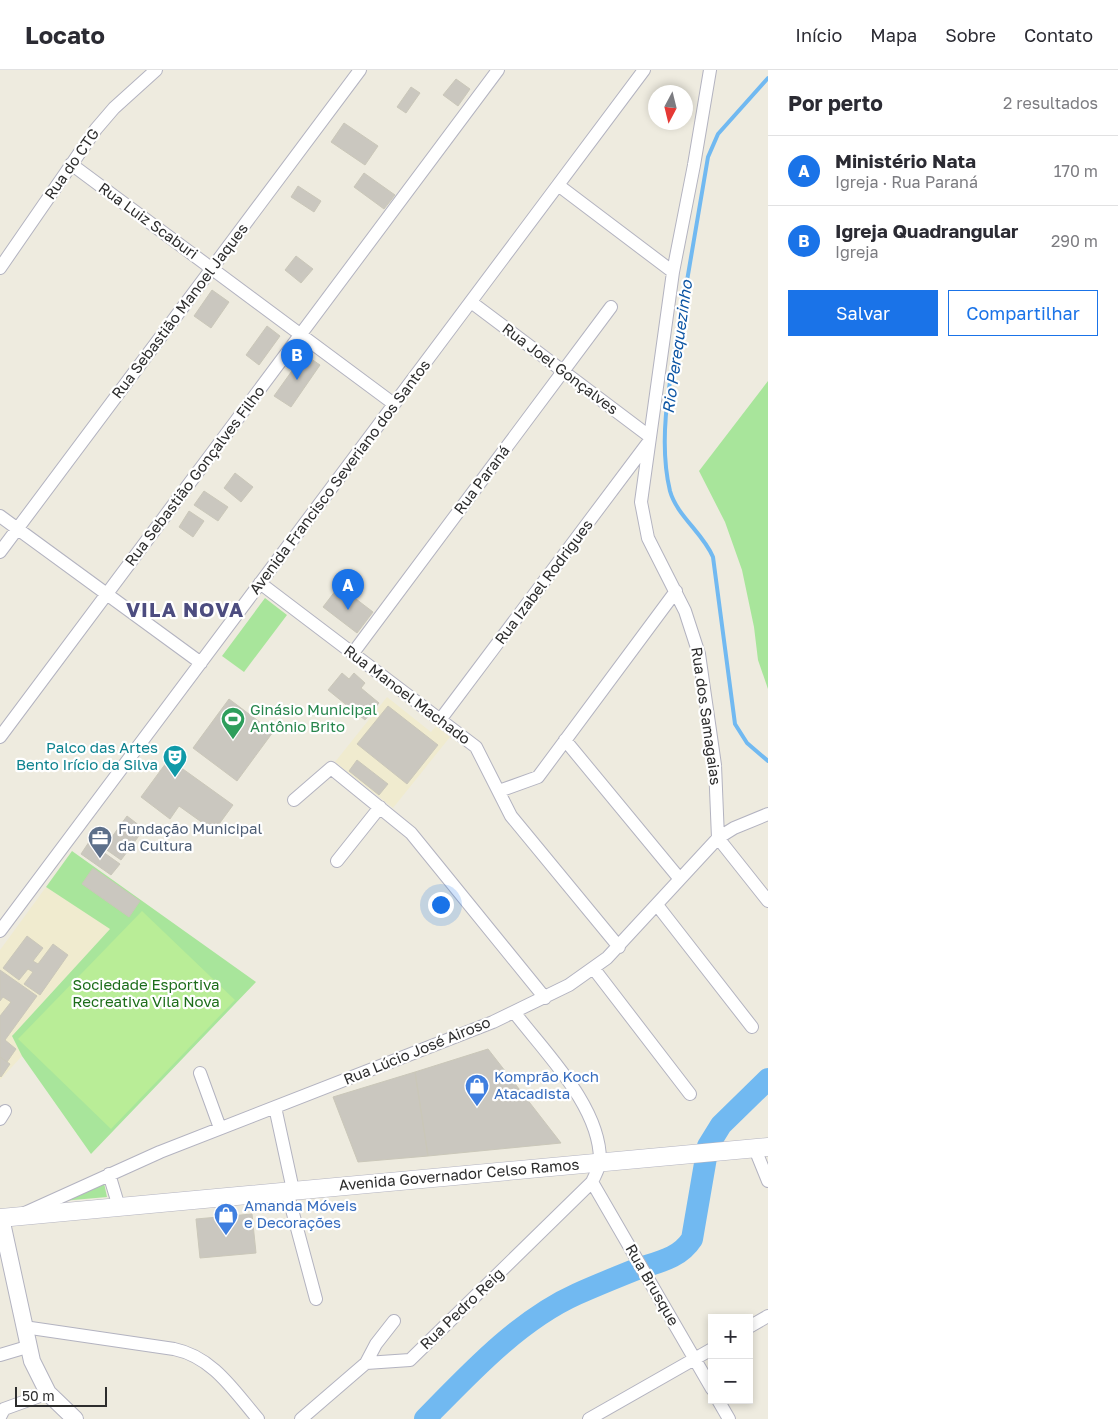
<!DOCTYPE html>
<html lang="pt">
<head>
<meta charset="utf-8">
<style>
  :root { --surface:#fff; --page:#f2f2f3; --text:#2b2b33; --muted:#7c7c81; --line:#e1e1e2; --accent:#1a73e8 }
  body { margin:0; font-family:"Golos Text",sans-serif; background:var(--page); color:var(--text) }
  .controls { position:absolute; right:15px; bottom:15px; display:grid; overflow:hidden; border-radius:0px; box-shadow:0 2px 8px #0003 }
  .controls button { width:45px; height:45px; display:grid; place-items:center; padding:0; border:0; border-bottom:1px solid var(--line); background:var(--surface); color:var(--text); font:25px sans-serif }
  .compass { position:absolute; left:648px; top:15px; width:45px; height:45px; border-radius:50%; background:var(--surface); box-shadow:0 2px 8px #0003; rotate:187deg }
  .scale { position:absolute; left:15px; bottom:12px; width:92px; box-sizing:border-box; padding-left:5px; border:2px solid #2d2d2d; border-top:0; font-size:14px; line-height:18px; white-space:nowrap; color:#2d2d2d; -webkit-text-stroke:4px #fff; paint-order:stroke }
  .you { position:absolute; left:440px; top:834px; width:18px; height:18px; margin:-12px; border:4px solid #fff; border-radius:50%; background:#1a73e8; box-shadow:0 0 0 8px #1a73e833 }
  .badge { display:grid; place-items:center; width:32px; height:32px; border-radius:50%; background:var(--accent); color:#fff; font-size:16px; font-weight:700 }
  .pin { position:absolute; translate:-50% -41px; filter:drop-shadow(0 1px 2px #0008) }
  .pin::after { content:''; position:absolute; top:26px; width:18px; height:15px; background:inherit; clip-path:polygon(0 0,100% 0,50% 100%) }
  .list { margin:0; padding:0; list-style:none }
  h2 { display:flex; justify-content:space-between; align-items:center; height:65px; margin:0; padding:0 20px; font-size:21px }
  h2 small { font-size:16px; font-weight:400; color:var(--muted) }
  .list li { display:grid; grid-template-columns:32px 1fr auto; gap:15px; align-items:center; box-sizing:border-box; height:70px; padding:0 20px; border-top:1px solid var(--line) }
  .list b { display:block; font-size:19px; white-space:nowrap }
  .list p { margin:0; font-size:16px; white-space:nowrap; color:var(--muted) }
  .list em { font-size:16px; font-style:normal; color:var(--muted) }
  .actions { display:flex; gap:10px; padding:15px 20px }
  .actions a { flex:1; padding:11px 0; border:1px solid var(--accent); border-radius:0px; text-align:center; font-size:18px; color:var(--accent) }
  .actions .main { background:var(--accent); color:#fff }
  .map { position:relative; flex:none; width:768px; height:1349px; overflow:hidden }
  header { display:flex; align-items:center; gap:30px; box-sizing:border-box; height:70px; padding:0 25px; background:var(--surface); border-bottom:1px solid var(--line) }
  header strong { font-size:24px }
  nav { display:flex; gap:28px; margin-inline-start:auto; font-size:18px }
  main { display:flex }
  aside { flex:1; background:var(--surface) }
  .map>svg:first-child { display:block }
  .education { fill:#f0ebcf }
  .green { fill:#a8e59b }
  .pitch { fill:#b9ed97 }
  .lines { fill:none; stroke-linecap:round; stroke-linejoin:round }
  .stream { stroke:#71b9f1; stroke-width:4 }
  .river { stroke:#71b9f1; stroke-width:22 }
  .building { fill:#cac7bf; stroke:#cac7b9 }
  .minor-casing { stroke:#b3b3c0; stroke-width:14 }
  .tertiary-casing { stroke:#b3b3c0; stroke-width:18 }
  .secondary-casing { stroke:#b3b3c0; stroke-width:19 }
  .minor { stroke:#fff; stroke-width:12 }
  .tertiary { stroke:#fff; stroke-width:16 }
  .secondary { stroke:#fff; stroke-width:18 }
  .labels { text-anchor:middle; stroke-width:4.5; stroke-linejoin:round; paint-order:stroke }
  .street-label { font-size:15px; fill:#2d2d2d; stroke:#fff }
  .leisure-label { font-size:15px; fill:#27864d; stroke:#fff; text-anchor:start }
  .culture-label { font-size:15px; fill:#0d838f; stroke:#fff; text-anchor:end }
  .service-label { font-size:15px; fill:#4e5e75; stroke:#fff; text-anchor:start }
  .park-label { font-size:15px; fill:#1c6d1a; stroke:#fff }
  .shop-label { font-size:15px; fill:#366cbe; stroke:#fff; text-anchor:start }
  .water-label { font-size:16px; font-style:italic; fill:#0b54a3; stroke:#fff }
  .district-label { font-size:20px; font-weight:bold; letter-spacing:1px; fill:#4c4c7f; stroke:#fff }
</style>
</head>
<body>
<header>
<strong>Locato</strong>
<nav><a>Início</a><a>Mapa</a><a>Sobre</a><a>Contato</a></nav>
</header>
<main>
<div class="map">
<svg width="768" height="1349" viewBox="0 0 768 1349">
  <rect width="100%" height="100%" fill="#eeebdf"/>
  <path class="education" d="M387,627l44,35 5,-6 14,11 -57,71 -58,-46z
    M46,817l65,41 -99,108 10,20 -22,24v-130z"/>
  <path class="green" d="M768,311v308l-10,-29 -4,-33 -12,-57 -17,-48 -26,-51z
    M265,528l22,17 -43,57 -22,-16z
    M72,781l184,131 -165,172 -69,-98 -10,-20 98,-107 -64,-42z
    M104,1113l3,14 -45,4z"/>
  <path class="pitch" d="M142,841l93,89 -124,129 -93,-90z"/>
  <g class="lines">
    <path class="stream" d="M768,8l-50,56 -10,23c-9,55 -19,110 -28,165 -9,53 -23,115 -10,169 7,25 33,42 43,66l22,167 12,19 21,18"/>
    <path class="river" d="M425,1349c45,-46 94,-99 152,-125 20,-9 40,-17 60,-25 21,-7 42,-10 55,-30l16,-93 13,-21 47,-46"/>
  </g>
  <path class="building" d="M456,9l14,10 -12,17 -15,-11z
    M411,17l9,6 -14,20 -9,-6z
    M344,53l34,23 -13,19 -34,-23z
    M364,103l31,22 -11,14 -30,-22z
    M298,116l23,15 -7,11 -23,-15z
    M296,186l17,13 -12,14 -16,-13z
    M212,220l17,12 -18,26 -17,-12z
    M267,256l13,10 -21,29 -13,-10z
    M304,284l16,11 -29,42 -17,-11z
    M235,403l18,14 -12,15 -17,-14z
    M204,421l24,16 -10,14 -24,-16z
    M189,441l15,10 -11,16 -14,-10z
    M339,516l34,26 -16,21 -34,-26z
    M342,603l7,6 5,-6 11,10 -4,5 18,15 -14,17 -37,-30z
    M229,629l44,33 -36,49 -44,-33z
    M388,636l50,39 -31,39 -50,-40z
    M169,689l64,46 -19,26 -35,-25 -9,13 -29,-22z
    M357,690l31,24 -9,11 -30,-24z
    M127,746l17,13 -23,31 -17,-12z
    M89,772l31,22 -9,11 -30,-21z
    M93,798l47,33 -11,16 -47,-33z
    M27,866l16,12 -10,13 5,3 15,-20 15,11 -28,40 -16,-11 9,-12 -5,-3 -9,11 -16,-12z
    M0,900l37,26 -32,44 11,9 -9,13 -7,-5v-41l11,-14 -8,-5 -3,4z
    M488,979l73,94 -133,13 -13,-84z
    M0,987l10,7 -9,13 -1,-1z
    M415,1002l13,84 -70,6 -25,-65z
    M252,1144l4,39 -56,5 -4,-39z"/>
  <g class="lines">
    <defs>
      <path id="minor" d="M710,0l-16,95 -21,107 -32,230 7,36 37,73 14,43 16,111 3,73 50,63
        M71,94l323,240
        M558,115l115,87
        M0,198l96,-139 18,-21 42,-38
        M471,232l178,134
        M0,446l201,147
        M0,482l360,-482
        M260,513l216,164 35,69 108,131
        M353,583l258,-346
        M440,650l207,-276
        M0,667l498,-667
        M565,670l114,138
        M499,721l39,-14 138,-186
        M294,730l37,-32 80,65 134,165
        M337,791l43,-54
        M657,835l95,122
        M0,861l644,-861
        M594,899l96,125
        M200,1003l20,55
        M275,1037l18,83
        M0,1049l5,-8
        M755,1079l13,32
        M109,1104l10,33
        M592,1112l120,207
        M287,1121l29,108
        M25,1143l135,-61 333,-130 76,-37 38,-27 111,-120 16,-10 34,-14
        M24,1257l150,22c39,8 60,42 84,70
        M749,1257l19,-11
        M0,1285l27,-8
        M366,1293l10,-19 18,-23
        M718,1330l11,19
        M0,1347l4,-8 44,-16
        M301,1349l65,-56 44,-3 182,-178c3,-7 8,-15 8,-22 0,-54 -54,-106 -86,-148
        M589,1349l123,-70"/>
      <path id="tertiary" d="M1,1148l31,143 16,32 27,26"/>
      <path id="secondary" d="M0,1148l768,-71"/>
    </defs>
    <use href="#minor" class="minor-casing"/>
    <use href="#tertiary" class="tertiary-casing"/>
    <use href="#secondary" class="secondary-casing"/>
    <use href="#minor" class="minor"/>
    <use href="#tertiary" class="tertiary"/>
    <use href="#secondary" class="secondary"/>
  </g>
  <defs>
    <symbol id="stadium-pin" viewBox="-11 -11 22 30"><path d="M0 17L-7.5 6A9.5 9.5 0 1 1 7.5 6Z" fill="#2e9e5b" stroke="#fff"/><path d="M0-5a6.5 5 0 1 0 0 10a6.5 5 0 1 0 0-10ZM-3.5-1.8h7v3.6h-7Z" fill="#fff"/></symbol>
    <symbol id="theatre-pin" viewBox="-11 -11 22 30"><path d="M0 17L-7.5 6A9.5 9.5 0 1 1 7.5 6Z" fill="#0f9aa8" stroke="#fff"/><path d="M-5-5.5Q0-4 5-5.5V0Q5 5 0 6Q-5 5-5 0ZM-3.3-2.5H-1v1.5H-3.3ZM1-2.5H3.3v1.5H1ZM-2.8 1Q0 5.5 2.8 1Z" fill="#fff"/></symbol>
    <symbol id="office-pin" viewBox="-11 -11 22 30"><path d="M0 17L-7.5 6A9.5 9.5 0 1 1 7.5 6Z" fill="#5c6f8a" stroke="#fff"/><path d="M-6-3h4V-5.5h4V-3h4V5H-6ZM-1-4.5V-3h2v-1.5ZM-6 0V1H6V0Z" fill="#fff"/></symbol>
    <symbol id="shop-pin" viewBox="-11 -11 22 30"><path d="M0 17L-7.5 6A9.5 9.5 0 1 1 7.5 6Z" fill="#3f7fe0" stroke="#fff"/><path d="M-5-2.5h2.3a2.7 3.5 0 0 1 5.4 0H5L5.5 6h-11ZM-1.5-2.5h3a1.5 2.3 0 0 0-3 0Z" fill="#fff"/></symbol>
  </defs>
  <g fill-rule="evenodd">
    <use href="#stadium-pin" x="219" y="635" width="28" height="38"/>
    <use href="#theatre-pin" x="161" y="673" width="28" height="38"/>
    <use href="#office-pin" x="86" y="754" width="28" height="38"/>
    <use href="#shop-pin" x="463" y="1002" width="28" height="38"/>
    <use href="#shop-pin" x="212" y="1131" width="28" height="38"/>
  </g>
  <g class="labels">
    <g class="street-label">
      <text transform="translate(72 94) rotate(-55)" y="5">Rua do CTG</text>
      <text transform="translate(148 151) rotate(36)" y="5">Rua Luiz Scaburi</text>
      <text transform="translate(180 241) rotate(-53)" y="5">Rua Sebastião Manoel Jaques</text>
      <text transform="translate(560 299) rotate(37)" y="5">Rua Joel Gonçalves</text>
      <text transform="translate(195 406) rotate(-53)" y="5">Rua Sebastião Gonçalves Filho</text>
      <text transform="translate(340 407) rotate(-53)" y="5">Avenida Francisco Severiano dos Santos</text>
      <text transform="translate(482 410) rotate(-53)" y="5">Rua Paraná</text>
      <text transform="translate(544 512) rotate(-53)" y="5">Rua Izabel Rodrigues</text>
      <text transform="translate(407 625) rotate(37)" y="5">Rua Manoel Machado</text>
      <text transform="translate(706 646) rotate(82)" y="5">Rua dos Samagaias</text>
      <text transform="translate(417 981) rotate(-22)" y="5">Rua Lúcio José Airoso</text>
      <text transform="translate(459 1105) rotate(-5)" y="5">Avenida Governador Celso Ramos</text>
      <text transform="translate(652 1215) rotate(60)" y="5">Rua Brusque</text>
      <text transform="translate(462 1239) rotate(-44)" y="5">Rua Pedro Reig</text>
    </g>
    <g class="leisure-label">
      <text x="250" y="645">Ginásio Municipal<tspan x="250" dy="17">Antônio Brito</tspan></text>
    </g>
    <g class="culture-label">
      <text x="158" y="683">Palco das Artes<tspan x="158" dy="17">Bento Irício da Silva</tspan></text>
    </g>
    <g class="service-label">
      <text x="118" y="764">Fundação Municipal<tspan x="118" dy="17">da Cultura</tspan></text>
    </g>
    <g class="park-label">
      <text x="146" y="920">Sociedade Esportiva<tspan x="146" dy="17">Recreativa Vila Nova</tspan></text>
    </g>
    <g class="shop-label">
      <text x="494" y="1012">Komprão Koch<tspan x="494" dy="17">Atacadista</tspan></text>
      <text x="244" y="1141">Amanda Móveis<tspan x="244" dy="17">e Decorações</tspan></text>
    </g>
    <g class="water-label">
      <text transform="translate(677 277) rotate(-82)" y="6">Rio Perequezinho</text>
    </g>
    <g class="district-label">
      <text x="185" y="547">VILA NOVA</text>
    </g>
  </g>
</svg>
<div class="controls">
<button>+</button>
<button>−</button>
</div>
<svg class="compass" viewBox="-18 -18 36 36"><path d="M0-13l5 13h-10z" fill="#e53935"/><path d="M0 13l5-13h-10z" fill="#7c7c81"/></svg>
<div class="scale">50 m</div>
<div class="you"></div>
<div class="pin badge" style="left:348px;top:540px">A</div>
<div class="pin badge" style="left:297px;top:310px">B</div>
</div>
<aside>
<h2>Por perto<small>2 resultados</small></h2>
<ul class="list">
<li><span class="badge">A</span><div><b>Ministério Nata</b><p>Igreja · Rua Paraná</p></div><em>170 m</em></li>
<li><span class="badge">B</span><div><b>Igreja Quadrangular</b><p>Igreja</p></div><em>290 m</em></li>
</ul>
<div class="actions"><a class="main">Salvar</a><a>Compartilhar</a></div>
</aside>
</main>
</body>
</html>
